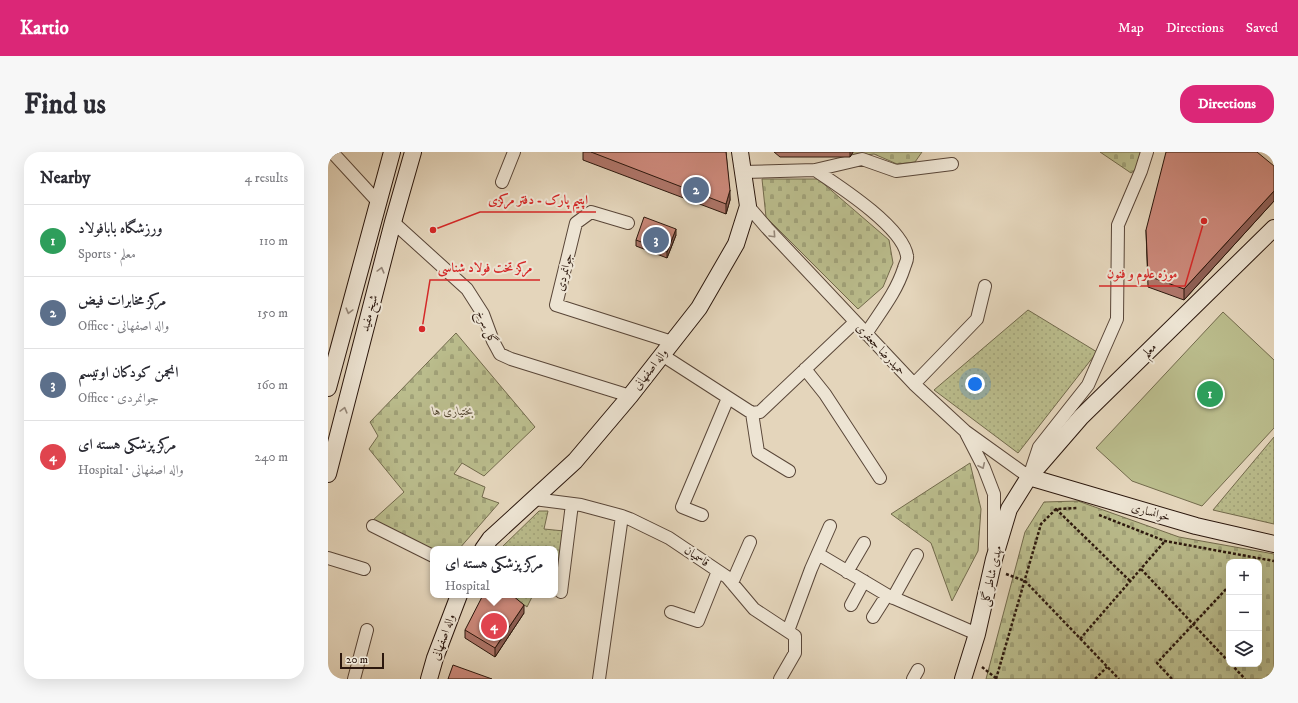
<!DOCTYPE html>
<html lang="en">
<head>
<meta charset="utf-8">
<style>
  :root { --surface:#fff; --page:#f7f7f7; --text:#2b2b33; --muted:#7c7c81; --line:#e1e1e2; --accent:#db2777 }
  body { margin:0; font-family:"IM FELL DW Pica",Amiri,serif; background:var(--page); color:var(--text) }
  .controls { position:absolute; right:12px; bottom:12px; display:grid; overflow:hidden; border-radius:8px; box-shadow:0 4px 16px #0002 }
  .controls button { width:36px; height:36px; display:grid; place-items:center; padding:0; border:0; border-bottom:1px solid var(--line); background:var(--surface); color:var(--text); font:20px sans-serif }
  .scale { position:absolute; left:12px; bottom:10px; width:44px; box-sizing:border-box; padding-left:4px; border:2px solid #2b170d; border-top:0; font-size:11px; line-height:14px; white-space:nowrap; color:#2b170d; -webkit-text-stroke:3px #ede4d3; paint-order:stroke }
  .you { position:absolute; left:647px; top:232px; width:14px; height:14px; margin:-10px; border:3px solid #fff; border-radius:50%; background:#1a73e8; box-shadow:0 0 0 6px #1a73e833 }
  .badge { display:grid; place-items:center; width:26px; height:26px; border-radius:50%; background:var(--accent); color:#fff; font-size:13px; font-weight:700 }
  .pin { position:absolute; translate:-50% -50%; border:2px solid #fff; box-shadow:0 1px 4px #0006 }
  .popup { position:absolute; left:102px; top:394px; width:128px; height:52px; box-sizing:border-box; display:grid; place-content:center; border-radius:8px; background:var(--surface); filter:drop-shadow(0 1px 3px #0005); font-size:13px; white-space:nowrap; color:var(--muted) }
  .popup b { font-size:15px; color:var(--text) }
  .popup::after { content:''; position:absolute; left:50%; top:100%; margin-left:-8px; border:8px solid transparent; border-top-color:var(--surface) }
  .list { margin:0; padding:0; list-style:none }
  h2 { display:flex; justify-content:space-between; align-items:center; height:52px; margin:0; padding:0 16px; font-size:17px }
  h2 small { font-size:13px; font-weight:400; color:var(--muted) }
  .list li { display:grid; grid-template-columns:26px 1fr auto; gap:12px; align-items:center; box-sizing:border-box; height:72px; padding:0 16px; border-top:1px solid var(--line) }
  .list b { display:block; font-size:15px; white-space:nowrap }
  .list p { margin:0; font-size:13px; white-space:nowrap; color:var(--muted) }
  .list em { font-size:13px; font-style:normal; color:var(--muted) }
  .icon { flex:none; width:22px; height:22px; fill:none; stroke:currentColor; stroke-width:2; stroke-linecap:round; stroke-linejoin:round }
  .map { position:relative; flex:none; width:946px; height:527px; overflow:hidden; border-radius:16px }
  header { display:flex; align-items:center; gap:24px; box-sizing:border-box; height:56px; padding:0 20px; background:var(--accent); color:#fff }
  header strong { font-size:19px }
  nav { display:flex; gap:22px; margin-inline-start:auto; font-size:14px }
  .intro { display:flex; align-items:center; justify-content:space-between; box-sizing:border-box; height:96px; padding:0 24px }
  h1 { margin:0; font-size:28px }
  .button { padding:10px 18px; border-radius:16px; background:var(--accent); color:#fff; font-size:14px; font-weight:700 }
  main { display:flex; gap:24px; padding:0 24px }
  aside { flex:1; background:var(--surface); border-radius:16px; box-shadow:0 4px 16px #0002 }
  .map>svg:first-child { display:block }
  .grass { fill:url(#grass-dots); stroke:#726a4c }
  .cemetery { fill:url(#cemetery-stones); stroke:#726a4c; fill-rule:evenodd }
  .garden { fill:#babc8c; stroke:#726a4c }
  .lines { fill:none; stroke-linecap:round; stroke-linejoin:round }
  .street-casing { stroke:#594638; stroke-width:14 }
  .secondary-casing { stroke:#2b170d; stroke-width:18 }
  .path { stroke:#2b170d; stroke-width:2.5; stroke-dasharray:3 2; stroke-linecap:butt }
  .street { stroke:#ede4d3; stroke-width:12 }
  .secondary { stroke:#ede4d3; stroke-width:16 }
  .wall { fill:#af766a; stroke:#2b170d }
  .shaded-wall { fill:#8f6056; stroke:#2b170d }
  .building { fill:#cc897b; stroke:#2b170d }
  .oneway { stroke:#96887a }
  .labels { text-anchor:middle; stroke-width:4; stroke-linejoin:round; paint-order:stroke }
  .street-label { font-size:12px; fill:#2b170d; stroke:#ede4d3 }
  .park-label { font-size:12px; font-style:italic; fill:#564933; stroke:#ede4d3 }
  .leader { fill:none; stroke:#d62828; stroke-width:1.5 }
  .callout-dot { fill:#d62828; stroke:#ede4d3; stroke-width:1.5 }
  .callout-label { font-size:13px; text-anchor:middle; font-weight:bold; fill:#d62828; stroke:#ede4d3; stroke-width:4; stroke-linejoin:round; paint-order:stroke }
</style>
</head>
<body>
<header>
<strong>Kartio</strong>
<nav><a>Map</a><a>Directions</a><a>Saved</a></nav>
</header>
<div class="intro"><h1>Find us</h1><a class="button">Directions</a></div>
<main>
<aside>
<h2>Nearby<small>4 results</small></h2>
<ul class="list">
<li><span class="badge" style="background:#2e9e5b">1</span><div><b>ورزشگاه بابافولاد</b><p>Sports · معلم</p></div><em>110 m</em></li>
<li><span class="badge" style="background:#5c6f8a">2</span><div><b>مرکز مخابرات فیض</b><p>Office · واله اصفهانی</p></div><em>150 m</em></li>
<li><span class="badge" style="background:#5c6f8a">3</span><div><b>انجمن کودکان اوتیسم</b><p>Office · جوانمردی</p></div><em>160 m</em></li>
<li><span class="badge" style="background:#e0444e">4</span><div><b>مرکز پزشکی هسته ای</b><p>Hospital · واله اصفهانی</p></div><em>240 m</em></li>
</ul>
</aside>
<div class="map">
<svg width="946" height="527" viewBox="0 0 946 527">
  <defs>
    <pattern id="grass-dots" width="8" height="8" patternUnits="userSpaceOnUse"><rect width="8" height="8" fill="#babc8c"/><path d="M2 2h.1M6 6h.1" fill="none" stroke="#a0a178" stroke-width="1.8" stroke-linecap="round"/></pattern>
    <pattern id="cemetery-stones" width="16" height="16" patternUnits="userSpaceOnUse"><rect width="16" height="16" fill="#babc8c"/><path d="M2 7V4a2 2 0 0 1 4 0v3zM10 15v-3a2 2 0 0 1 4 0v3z" fill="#a0a178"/></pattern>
  </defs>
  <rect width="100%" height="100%" fill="#e4d5bb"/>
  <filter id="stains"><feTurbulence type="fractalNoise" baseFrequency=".005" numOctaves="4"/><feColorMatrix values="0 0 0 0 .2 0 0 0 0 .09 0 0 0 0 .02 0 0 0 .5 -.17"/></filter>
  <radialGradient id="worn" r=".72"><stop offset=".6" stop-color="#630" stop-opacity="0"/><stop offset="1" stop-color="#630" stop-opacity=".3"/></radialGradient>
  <path class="grass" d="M700,158l69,42 -79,101 -84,-63z
    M946,285v87l-61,-14z
    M211,359h9l-4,18 20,2 -4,31 -5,1v-14h-55z
    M183,443h22l-6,12z"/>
  <path class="cemetery" d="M525,0h69l-7,10 -18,2 -23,-10 -24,3z
    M772,0h43l-5,16 -7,5z
    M434,27h56l71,61 4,23 -10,24 -25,22 -92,-92z
    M128,181l79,94 -51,49 -22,-13 -8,11 31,13 -3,10 17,6 -40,46h-26v2l-60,-31 31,-28 -35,-43 9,-13 -8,-14z
    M642,311l11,46 -3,42 -26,50 -21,-58 -40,-29z
    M750,349l101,36 95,17v125h-288l39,-147 19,-30zM901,410h30v102h-30z"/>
  <path class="garden" d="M895,160l51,48v68l-72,78 -70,-25 -36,-33z"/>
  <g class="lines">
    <defs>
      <path id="street" d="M4,0l46,50
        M487,18c24,16 88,57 92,86 1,4 -2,8 -3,12 -8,25 -24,44 -38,66
        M415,20l72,-2 47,-11 34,12 56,-7
        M174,30l12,-30
        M420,54l19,22 147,156 51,47 64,46 10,-30 49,-62 29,-66 1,-94 23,-54 6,-19
        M65,70l74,67 16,25 10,27 7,13 11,5 119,37
        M300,71l-37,-11 -15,11 -20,82 116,37
        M334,203l90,58
        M477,217l20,25 55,84
        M586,232l63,-65 8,-33
        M424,261l8,-1 95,-90
        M424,261l6,39 31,19
        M638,281l18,35 10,26v53
        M206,347l47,6 41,11 8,3 39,19 58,39 27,32 41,27v17l-15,26
        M374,363l-20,-8 46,-109
        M45,374l60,30
        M490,402l69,41 90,39
        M0,406l36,11
        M519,420l17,-29
        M404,431l18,-41
        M233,440l11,-88
        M565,446l24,-43
        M523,453l13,-24
        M343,460l27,9 20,-50
        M545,465l14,-22
        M460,479l23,-62 19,-43
        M26,527l13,-49
        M271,527l23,-163
        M585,527l5,-9"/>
      <path id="secondary" d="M0,236l64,-236
        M0,322l65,-252 20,-70
        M701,325l167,49 78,18
        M155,397l7,-10 85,-78 55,-65 69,-88 37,-64 12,-38 -8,-54
        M101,527l6,-21 24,-63
        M635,527l14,-45 17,-75 15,-50 20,-32 52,-60 193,-189"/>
    </defs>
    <use href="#street" class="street-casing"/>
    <use href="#secondary" class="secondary-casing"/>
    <path class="path" d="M728,357l74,72
      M771,363l66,26 109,20
      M923,410l5,-4
      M813,417l88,93
      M678,422l19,7 94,98
      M752,487l85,-98
      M903,512l14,15
      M654,515l15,12
      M668,527l45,-155 15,-15 21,-1
      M767,527l12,-12
      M844,527l-15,-16 72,-77"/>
    <use href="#street" class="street"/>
    <use href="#secondary" class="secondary"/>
  </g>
  <path class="wall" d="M255,0h143l4,48 -4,14 -143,-54z
    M446,0h79l-3,5h-70z
    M946,14v35l-90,99 -36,-13 -2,-57z
    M348,83l-9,23 -31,-12v-6z
    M196,461l-29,44 -30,-19v-8z"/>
  <path class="shaded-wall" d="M522,0h3l-3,5z
    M402,38v10l-4,14v-10z
    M946,39v10l-90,99v-11z
    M348,77v6l-9,23v-6z
    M196,453v8l-29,44v-9z"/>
  <path class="building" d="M263,0h135l4,38 -4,14z
    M838,0h91l17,14v25l-90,98 -36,-13 -2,-46z
    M316,65l32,12 -9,23 -31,-12z
    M155,443h29l12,10 -29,43 -30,-18z
    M125,513l39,14h-44z"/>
  <defs><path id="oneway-chevron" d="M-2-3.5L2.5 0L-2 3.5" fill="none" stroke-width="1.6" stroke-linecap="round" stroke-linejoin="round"/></defs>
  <g class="oneway">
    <use href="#oneway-chevron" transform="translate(445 83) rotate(47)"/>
    <use href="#oneway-chevron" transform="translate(53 118) rotate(-75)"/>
    <use href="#oneway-chevron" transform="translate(21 159) rotate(105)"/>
    <use href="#oneway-chevron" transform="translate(16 258) rotate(-75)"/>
    <use href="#oneway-chevron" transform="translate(654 314) rotate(65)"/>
  </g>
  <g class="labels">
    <g class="street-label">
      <text transform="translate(236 120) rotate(-76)" y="4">جوانمردی</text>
      <text transform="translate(41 161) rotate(-75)" y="4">شیخ مفید</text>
      <text transform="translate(159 175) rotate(66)" y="4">گل سرخ</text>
      <text transform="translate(553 197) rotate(47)" y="4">حمیدرضا جعفری</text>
      <text transform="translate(821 198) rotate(-45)" y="4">معلم</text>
      <text transform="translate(322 217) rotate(-52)" y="4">واله اصفهانی</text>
      <text transform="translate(823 360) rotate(16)" y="4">خوانساری</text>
      <text transform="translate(369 404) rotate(34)" y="4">قاسمیان</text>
      <text transform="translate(663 424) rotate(-77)" y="4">مهدی شاطر گلی</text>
      <text transform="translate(115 485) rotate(-70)" y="4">واله اصفهانی</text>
    </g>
    <g class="park-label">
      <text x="125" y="263">بختیاری ها</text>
    </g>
  </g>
  <path class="leader" d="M105 78L152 60H268M94 177L102 128H212M876 69L857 134H771"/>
  <g class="callout-dot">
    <circle cx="105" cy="78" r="4"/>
    <circle cx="94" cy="177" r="4"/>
    <circle cx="876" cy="69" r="4"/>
  </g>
  <g class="callout-label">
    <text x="210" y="52">اپتیم پارک - دفتر مرکزی</text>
    <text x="157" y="120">مرکز تخت فولاد شناسی</text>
    <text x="814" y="126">موزه علوم و فنون</text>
  </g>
  <rect width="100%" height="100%" filter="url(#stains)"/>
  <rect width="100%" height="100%" fill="url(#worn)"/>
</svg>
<div class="controls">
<button>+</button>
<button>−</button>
<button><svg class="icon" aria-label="layers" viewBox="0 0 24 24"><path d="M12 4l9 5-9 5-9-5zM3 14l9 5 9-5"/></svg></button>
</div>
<div class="scale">20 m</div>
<div class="you"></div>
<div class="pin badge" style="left:882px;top:242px;background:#2e9e5b">1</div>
<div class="pin badge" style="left:368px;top:38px;background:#5c6f8a">2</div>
<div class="pin badge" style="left:328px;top:88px;background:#5c6f8a">3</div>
<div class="pin badge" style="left:166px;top:474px;background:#e0444e">4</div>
<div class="popup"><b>مرکز پزشکی هسته ای</b>Hospital</div>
</div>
</main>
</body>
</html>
